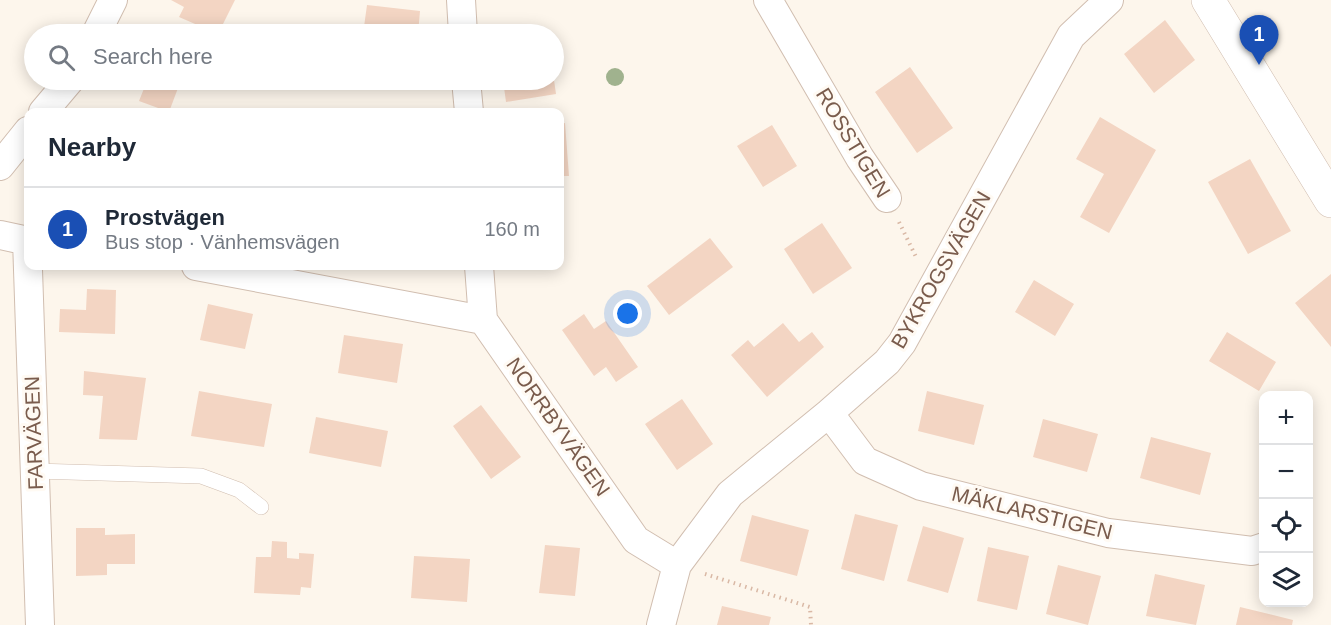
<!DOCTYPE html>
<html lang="en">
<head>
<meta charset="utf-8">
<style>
  :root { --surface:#fff; --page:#f6f6f7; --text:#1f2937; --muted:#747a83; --line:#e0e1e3; --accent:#1a73e8 }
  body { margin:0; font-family:Arial,sans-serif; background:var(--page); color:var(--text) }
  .controls { position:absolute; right:18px; bottom:18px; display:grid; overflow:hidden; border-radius:12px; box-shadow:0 3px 15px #0003 }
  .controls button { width:54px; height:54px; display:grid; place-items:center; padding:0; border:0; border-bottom:2px solid var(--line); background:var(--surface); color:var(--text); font:30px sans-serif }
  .you { position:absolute; left:628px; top:314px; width:21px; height:21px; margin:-15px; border:4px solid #fff; border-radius:50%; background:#1a73e8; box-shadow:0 0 0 9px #1a73e833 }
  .badge { display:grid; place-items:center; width:39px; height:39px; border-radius:50%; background:var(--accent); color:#fff; font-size:20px; font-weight:700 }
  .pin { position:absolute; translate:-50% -50px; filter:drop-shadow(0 2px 3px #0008) }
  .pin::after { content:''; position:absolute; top:32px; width:21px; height:18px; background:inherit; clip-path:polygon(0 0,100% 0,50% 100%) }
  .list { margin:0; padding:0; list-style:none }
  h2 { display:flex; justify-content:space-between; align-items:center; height:78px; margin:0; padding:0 24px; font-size:26px }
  h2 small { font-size:20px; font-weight:400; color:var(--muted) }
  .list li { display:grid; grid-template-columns:39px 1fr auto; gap:18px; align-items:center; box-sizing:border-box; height:84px; padding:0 24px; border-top:2px solid var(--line) }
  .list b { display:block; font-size:22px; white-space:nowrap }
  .list p { margin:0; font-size:20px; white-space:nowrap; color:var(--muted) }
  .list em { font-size:20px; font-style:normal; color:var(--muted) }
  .icon { flex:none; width:33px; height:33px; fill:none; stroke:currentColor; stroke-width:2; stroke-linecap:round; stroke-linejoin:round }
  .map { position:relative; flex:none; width:1331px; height:625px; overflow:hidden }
  .search { position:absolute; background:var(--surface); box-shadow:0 3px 15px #0003; left:24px; top:24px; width:540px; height:66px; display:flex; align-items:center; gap:15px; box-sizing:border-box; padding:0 21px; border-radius:33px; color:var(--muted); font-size:22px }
  .panel { position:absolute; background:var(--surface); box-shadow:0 3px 15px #0003; left:24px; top:108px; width:540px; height:162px; border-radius:12px }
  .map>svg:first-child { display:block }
  .building { fill:#f3d5c3 }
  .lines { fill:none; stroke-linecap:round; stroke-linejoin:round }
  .service-casing { stroke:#d1beb0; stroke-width:16 }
  .minor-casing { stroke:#d1beb0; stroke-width:30 }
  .tertiary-casing { stroke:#d1beb0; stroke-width:34 }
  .path { stroke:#d9b8a5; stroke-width:4; stroke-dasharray:1.5 4.5; stroke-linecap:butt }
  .service { stroke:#fff; stroke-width:15 }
  .minor { stroke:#fff; stroke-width:28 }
  .tertiary { stroke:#fff; stroke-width:33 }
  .tree { fill:#a0b28e }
  .labels { text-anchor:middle; stroke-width:6; stroke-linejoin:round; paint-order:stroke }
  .street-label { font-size:21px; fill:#7a5c4d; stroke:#fffaf3 }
</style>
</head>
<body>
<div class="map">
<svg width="1331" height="625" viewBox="0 0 1331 625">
  <rect width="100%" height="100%" fill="#fdf6ec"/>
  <path class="building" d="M171,0h64l-17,34 -39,-17 5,-10z
    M367,5l53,6 -2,23h-55z
    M1165,20l30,40 -41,33 -30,-39z
    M910,67l43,61 -36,25 -42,-61z
    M127,80h54l-12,32 -30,-11 6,-15z
    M503,80h51l2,14 -50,8z
    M1100,117l56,33 -47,83 -29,-16 24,-43 -28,-15z
    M565,123l4,53h-9v-52z
    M772,125l25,41 -34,21 -26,-41z
    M1250,159l41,72 -43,23 -40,-72z
    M822,223l30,45 -39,26 -29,-45z
    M710,238l23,29 -64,48 -22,-29z
    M1331,274v73l-36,-44z
    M1034,280l40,24 -19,32 -40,-24z
    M87,289l29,1 -1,44 -56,-2 1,-23 26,1z
    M208,304l45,10 -8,35 -45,-9z
    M584,314l10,15 12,-8 32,46 -22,15 -10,-15 -12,9 -32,-46z
    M783,323l16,19 13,-10 12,15 -57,50 -36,-42 17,-15 6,7z
    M1227,332l49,30 -17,29 -50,-30z
    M344,335l59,9 -6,39 -59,-10z
    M84,371l62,7 -9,62 -38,-1 4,-43 -20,-1z
    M199,391l73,13 -8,43 -73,-11z
    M927,391l57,14 -10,40 -56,-14z
    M682,399l31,45 -36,26 -32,-46z
    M481,405l40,52 -30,22 -38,-53z
    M316,417l72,14 -7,36 -72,-14z
    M1043,419l55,15 -11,38 -54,-15z
    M1151,437l60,16 -11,42 -60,-17z
    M855,514l43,11 -14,56 -43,-12z
    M752,515l57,15 -12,46 -57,-15z
    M923,526l41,12 -16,55 -41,-12z
    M76,528h29v7l30,-1v30h-28v11l-31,1z
    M272,541l15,1v16l12,1v-6l15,1 -3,34 -10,-1 -1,8 -46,-2 2,-36h15z
    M545,545l35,3 -5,48 -36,-3z
    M988,547l41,9 -12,54 -40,-9z
    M414,556l56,3 -3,43 -56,-4z
    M1058,565l43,11 -13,49 -42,-11z
    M1155,574l50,11 -9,40 -50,-9z
    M722,606l49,11 -2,8h-52z
    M1240,607l53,13 -1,5h-56z"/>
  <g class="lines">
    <defs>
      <path id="service" d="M35,471l166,5 38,14 22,17"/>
      <path id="minor" d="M461,0l2,34
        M768,0l92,158 27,40
        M96,34l17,-34
        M466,80l3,32
        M43,112l27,-32
        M0,166l28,-35
        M0,235l28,6
        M27,240l13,385
        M196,266l287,54
        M479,266l4,54 153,220 41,25
        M829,413l36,48 56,25 187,47 144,18 12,-4
        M661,625l16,-60 53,-71 99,-81 58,-51 15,-19 169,-307 38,-36"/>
      <path id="tertiary" d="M1208,0l123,201"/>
    </defs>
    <use href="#service" class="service-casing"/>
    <use href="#minor" class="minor-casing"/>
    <use href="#tertiary" class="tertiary-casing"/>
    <path class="path" d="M899,222l18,37
      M705,574l105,33 1,18"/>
    <use href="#service" class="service"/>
    <use href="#minor" class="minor"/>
    <use href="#tertiary" class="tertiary"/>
  </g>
  <circle class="tree" cx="615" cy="77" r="9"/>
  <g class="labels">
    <g class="street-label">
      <text transform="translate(853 143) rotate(59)" y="7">ROSSTIGEN</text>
      <text transform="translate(941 270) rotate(-60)" y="7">BYKROGSVÄGEN</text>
      <text transform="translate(558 427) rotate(55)" y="7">NORRBYVÄGEN</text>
      <text transform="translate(34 433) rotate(-92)" y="7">FARVÄGEN</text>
      <text transform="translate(1032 513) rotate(14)" y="7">MÄKLARSTIGEN</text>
    </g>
  </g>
</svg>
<div class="controls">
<button>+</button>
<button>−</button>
<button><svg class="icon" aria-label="locate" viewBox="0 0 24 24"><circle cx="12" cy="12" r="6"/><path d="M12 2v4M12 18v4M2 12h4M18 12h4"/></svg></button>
<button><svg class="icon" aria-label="layers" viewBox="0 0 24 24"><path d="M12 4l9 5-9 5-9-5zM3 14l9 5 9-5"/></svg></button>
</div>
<div class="you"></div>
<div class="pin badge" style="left:1259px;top:65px;background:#1a4fb4">1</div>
<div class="search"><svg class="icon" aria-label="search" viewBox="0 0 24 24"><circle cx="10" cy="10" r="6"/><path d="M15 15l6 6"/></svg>Search here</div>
<section class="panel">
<h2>Nearby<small></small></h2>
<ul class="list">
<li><span class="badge" style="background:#1a4fb4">1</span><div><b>Prostvägen</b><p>Bus stop · Vänhemsvägen</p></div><em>160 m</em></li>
</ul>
</section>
</div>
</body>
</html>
